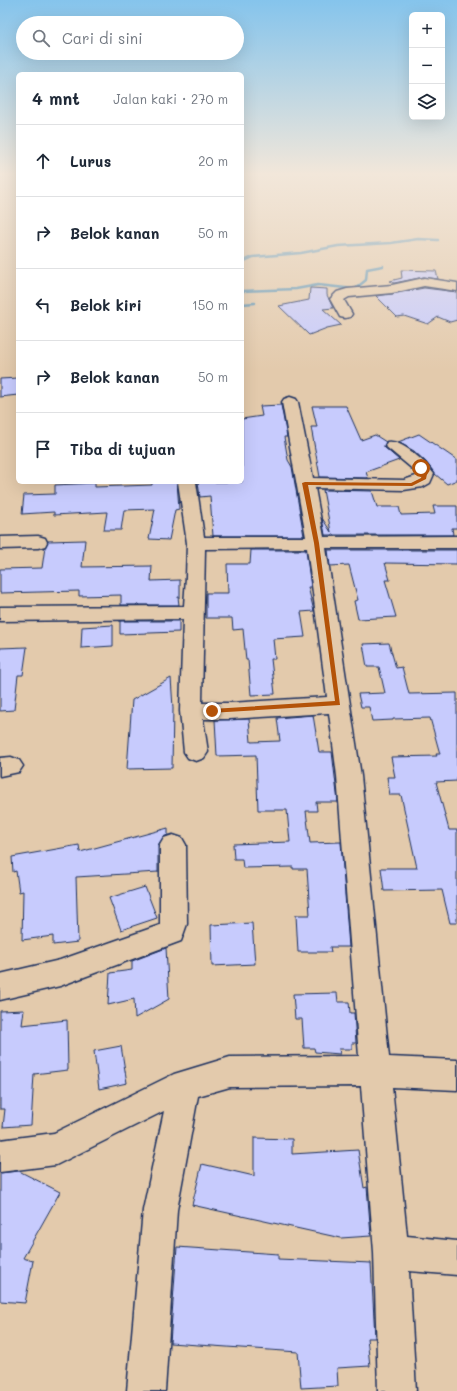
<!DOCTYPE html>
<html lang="id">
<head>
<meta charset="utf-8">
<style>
  :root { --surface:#fff; --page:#f2f2f3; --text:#1f2937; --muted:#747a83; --line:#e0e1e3 }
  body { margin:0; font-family:Mali,sans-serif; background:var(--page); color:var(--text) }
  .controls { position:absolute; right:12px; top:12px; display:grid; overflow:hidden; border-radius:6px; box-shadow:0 4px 16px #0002 }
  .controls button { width:36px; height:36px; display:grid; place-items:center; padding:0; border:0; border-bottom:1px solid var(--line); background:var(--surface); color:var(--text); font:20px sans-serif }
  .stop { position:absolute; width:12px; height:12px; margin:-9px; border:3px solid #b45309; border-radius:50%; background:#fff }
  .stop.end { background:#b45309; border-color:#fff; box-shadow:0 1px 4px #0008 }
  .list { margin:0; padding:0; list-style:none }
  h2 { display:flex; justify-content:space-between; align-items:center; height:52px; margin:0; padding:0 16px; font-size:17px }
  h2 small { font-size:13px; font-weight:400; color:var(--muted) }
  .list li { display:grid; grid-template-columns:26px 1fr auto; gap:12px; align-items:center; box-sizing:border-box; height:72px; padding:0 16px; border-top:1px solid var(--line) }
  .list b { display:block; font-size:15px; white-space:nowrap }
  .list em { font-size:13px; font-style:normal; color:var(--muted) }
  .icon { flex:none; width:22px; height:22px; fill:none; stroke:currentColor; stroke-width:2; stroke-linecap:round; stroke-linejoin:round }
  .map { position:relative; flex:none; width:457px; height:1391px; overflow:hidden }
  .search { position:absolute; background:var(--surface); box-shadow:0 4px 16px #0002; left:16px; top:16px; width:228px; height:44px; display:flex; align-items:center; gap:10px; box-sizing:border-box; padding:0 14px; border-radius:22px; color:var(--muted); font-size:15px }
  .panel { position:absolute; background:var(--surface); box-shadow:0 4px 16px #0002; left:16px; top:72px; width:228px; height:412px; border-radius:6px }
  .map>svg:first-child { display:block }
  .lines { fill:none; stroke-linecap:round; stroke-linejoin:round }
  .stream { stroke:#6297b7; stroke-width:2.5 }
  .building { fill:#c7cbfd; stroke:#1b2f5e }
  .minor-casing { stroke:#1b2f5e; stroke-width:3 }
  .minor { fill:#e3caac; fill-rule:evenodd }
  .route { fill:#b45309 }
</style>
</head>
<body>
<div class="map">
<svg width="457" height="1391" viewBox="0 0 457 1391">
  <rect width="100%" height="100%" fill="#e3caac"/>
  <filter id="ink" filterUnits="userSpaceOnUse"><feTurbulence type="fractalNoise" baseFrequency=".025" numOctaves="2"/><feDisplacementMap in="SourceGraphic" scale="8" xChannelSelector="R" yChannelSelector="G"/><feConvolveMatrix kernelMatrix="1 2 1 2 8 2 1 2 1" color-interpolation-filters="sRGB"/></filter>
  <g filter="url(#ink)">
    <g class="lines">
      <path class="stream" d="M242,262l11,-5 48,-4 37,-7 53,-3 27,-4 20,1
        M242,291l54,-2 22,-4 37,4 11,-9 1,-11 16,-3
        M242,304l13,-1"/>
    </g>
    <path class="building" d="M401,270l35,1 2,8 -14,-2 -30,6 -4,-2 12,-3z
      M310,288l17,1v6l6,13 -10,1 18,16 -14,3 -18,7 -30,-29 30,-6z
      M424,288l33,4v28l-7,2 -12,-5 -10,7 -24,-8 -7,1 -21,-21 16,-2z
      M18,378v17l-18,2v-18z
      M281,405l6,32h-3l4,23 4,7 12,69h-91l-3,-40 -10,1 -2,-15h44v-63l20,-3 -2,-10z
      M312,406h34l15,34 14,-5 11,7 -2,5 15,13 -33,12 2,6 -48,-1 -9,-50h6z
      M419,434l38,26v20l-10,4 -12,-10 -9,-12 -12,-11 -16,-9z
      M152,482h25l2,27 -4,1 -6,30 -20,-1 6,-30 -31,1 -3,20h-17l3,-18 -53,3v-3l-32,2 2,-19 31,-1v-9l40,-2v4l57,-2z
      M323,490l49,1 5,16h22l2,8 34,-1 -2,-8h24v22h-5l1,7h-128l-3,-17 9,14z
      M85,540l-3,27 70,-1 -1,15 29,-1v17h-2l1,8h-58v-10l-42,1v-5l-79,2v-24l42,-1 3,-21 3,-6z
      M251,550h55l5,37h-3l6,24 -13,1 4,25 -32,2 2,20h-4l4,35 -24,1 -3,-35h-2l-3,-31 -10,1 -1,-12h-26v-25h22l-1,-29h23z
      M328,550h129v14l-72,-1 5,17h-5l11,37 -38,2 -4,-18 4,-1 -9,-35 -19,1z
      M120,621h59v11l-59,2z
      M113,625v21l-32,2 1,-21z
      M389,643l7,25 6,-1 7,27 48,-1v88l-21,1 13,48h8v93h-7l-8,-33 -58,1 -3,-23h36l-16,-73h-11l-3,-18h8l-4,-20 46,-1 -1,-2h4l-10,-36 -37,1v1l-21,1 -3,-14h-8l-3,-13 27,-1 -6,-26h-12l-4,-23z
      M27,647l-4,28h-5l-4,35 -14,1v-63z
      M171,678l2,30 -1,60 -45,1 5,-69z
      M313,715l6,37h13l6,50h-22l1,9h-11l4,32 31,-1 8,105h-19l1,5h-33l-2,-37h14l-3,-46h-14v-2l-50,1 -1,-9h-8l-1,-15 57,-2 -3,-32h-29l-2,-55 -39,1 -2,-36 34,-1 2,23 29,-1 -3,-23z
      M168,828v7l-5,2 -5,8v27l-82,5 2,65 -25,3v-9l-31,4 1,-49 -4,1 -3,-21 -3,1 -1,-15 67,-12 1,7z
      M145,887l12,31 -36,12 -12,-32z
      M252,923l3,41 -43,2 -1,-41z
      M166,948l3,51 -34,19 -1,-19 -26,6 2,-32 22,-3v-9z
      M337,993l1,9h11l1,11h4l2,30h-4v6h-13l1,5 -25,-2 -1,-4h-10l-2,-29h-7l-2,-25z
      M24,1010l-2,15 45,-5 1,50 -34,4 -3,51 -28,2 2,-18h-5v-98z
      M121,1046l6,37 -28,6 -5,-38z
      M254,1138l38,1v15l66,-4 6,38 3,-1 4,49 -30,2 -149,-33 10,-41 52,12z
      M19,1171l41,21 -37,66 10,3 -8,42 -25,-2v-128z
      M177,1247l101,7v5l93,4 4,75h-8l3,28 -33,2 1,18 -37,2 -3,-36 -128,-9z"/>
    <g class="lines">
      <defs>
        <path id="minor" d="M424,278l33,5v8l-33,-5 -32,7 -43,4 -5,3 8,14 -2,3 -5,1 -5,-1 -10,-18 7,-7 10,-3 45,-4z
          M290,397l6,2 2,3 15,76 91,2 12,-4 -1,-5 -30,-25 2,-4c15,-3 38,20 47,32l-4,9 -7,4 -19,3 -89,-2 9,49 133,-1v12h-131l35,228 28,281 68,3v30l-65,-3 15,149 50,5v34l-48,-4 7,120h-38l-4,-139 -13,-166 -131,1 -32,9 -21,114 -12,181h-38l16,-181 21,-99 -108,54 -56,7v-32l54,-7 120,-59 56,-17 129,-1 -22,-280 -8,-63 -99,6h-27l5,33 -4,6 -8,3 -8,-3 -4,-6 -4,-41 3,-92 -183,2v-14l184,-1 2,-29 1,-34 -9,-61h18l8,55h102l-24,-135 2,-3zM307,548l20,149 -97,6h-28l3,-154z
          M38,536l7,2 2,4 -2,4 -7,2 -38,1v-12z
          M11,757l8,3 4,6 -4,6 -19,4v-18z
          M173,835l9,3 4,7 1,79 -6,17 -121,45 -60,14v-26l60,-14 100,-35v-80l4,-7z"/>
      </defs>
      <use href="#minor" class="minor-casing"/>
      <use href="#minor" class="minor"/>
    </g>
  </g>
  <linearGradient id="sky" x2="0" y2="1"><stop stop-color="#85c4ec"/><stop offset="0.47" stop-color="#f2e7da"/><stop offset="1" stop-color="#f2e7da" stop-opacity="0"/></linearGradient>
  <rect width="457" height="370" fill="url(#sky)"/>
  <path class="route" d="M421,467l6,7 -1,5 -14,7 -104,-1 11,58 21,162 -130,8 -1,-2 3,-2 123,-8 -21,-158 -12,-60 3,-1 106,1 10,-5 1,-4 -3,-6z"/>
</svg>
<div class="controls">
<button>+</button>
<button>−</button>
<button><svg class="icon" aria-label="layers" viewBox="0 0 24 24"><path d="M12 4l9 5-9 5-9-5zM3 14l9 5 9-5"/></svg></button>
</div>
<div class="stop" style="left:421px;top:468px"></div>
<div class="stop end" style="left:212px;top:711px"></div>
<div class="search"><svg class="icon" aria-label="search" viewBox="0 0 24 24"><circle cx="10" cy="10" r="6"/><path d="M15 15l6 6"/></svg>Cari di sini</div>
<section class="panel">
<h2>4 mnt<small>Jalan kaki · 270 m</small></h2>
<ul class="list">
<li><svg class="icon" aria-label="ahead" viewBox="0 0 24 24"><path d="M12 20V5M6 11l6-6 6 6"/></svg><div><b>Lurus</b></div><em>20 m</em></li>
<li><svg class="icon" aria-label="right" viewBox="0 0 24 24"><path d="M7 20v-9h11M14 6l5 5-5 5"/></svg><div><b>Belok kanan</b></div><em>50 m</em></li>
<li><svg class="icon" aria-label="left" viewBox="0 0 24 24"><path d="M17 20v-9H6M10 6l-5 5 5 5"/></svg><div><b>Belok kiri</b></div><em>150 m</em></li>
<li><svg class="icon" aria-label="right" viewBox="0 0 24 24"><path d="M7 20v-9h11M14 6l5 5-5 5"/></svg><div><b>Belok kanan</b></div><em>50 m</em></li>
<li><svg class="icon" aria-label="arrive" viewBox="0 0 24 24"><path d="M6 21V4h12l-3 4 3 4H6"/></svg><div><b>Tiba di tujuan</b></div></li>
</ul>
</section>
</div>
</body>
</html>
